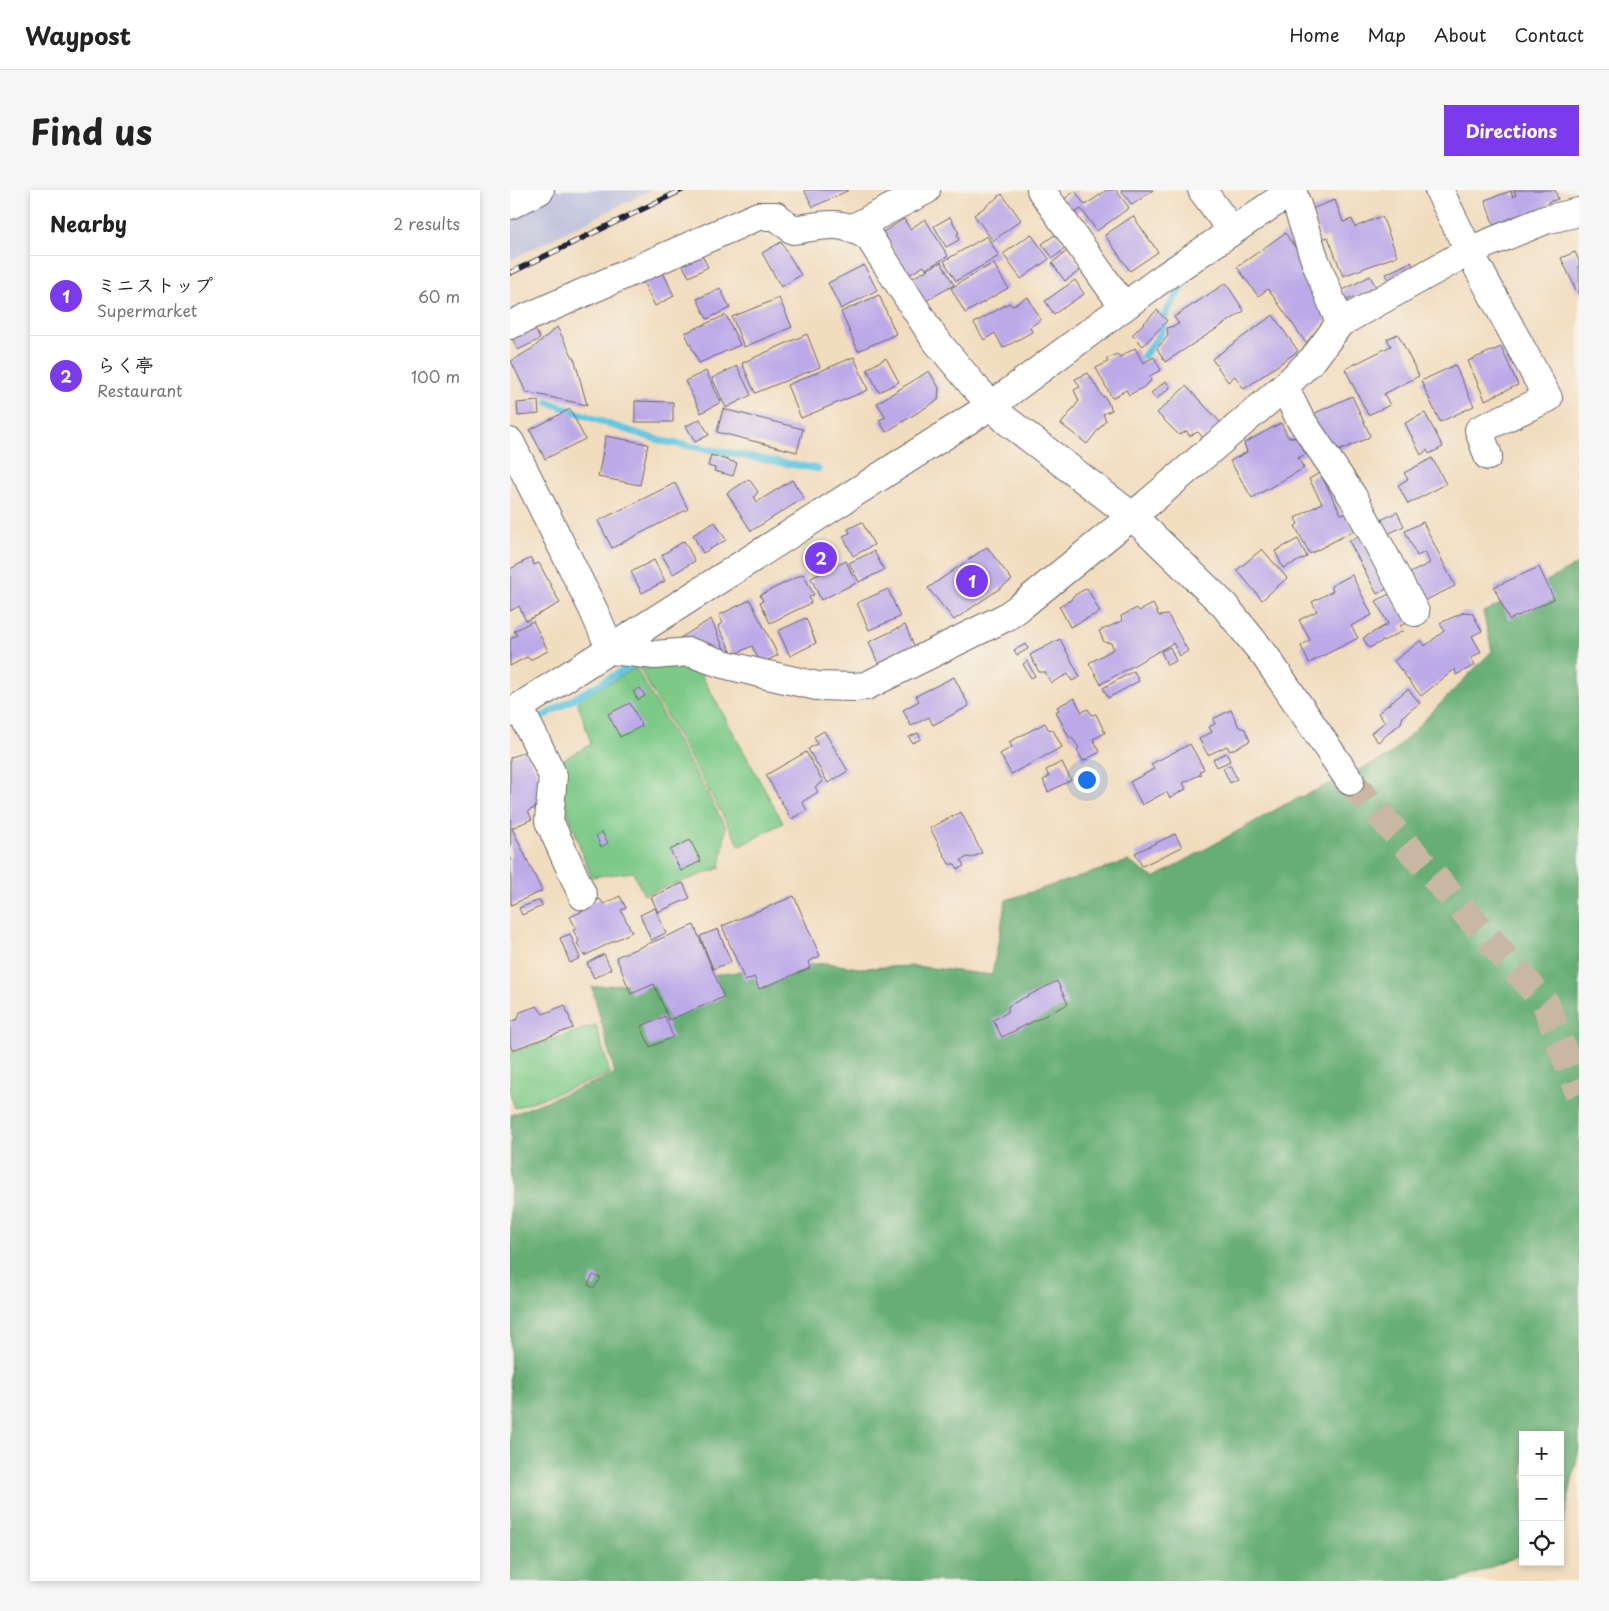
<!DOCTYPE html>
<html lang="en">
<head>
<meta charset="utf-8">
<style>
  :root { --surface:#fff; --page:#f6f6f6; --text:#222; --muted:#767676; --line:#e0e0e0; --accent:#7c3aed }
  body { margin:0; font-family:"Playpen Sans","Klee One",sans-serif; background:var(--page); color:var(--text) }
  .controls { position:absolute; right:15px; bottom:15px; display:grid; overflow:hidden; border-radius:0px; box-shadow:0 2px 8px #0003 }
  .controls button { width:45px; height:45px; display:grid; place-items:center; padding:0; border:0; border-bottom:1px solid var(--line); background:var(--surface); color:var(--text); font:25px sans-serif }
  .you { position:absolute; left:576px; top:589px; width:18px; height:18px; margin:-12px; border:4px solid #fff; border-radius:50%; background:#1a73e8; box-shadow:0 0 0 8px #1a73e833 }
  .badge { display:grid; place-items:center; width:32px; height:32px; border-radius:50%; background:var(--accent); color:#fff; font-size:16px; font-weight:700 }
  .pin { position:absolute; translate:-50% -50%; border:2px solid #fff; box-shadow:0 1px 5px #0006 }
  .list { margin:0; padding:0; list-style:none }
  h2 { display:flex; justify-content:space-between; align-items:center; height:65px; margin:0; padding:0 20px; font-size:21px }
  h2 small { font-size:16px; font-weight:400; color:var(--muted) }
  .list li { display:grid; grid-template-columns:32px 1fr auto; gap:15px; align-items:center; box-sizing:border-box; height:80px; padding:0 20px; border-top:1px solid var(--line) }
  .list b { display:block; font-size:19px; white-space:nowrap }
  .list p { margin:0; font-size:16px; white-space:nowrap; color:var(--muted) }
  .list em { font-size:16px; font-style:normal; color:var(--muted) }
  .icon { flex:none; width:28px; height:28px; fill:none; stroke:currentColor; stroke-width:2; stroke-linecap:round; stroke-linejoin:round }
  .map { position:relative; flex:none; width:1069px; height:1391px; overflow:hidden; border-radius:0px }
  header { display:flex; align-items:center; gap:30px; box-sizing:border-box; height:70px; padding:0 25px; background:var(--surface); border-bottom:1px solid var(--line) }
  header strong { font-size:24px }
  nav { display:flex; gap:28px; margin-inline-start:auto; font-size:18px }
  .intro { display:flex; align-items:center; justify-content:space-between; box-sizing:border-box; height:120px; padding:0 30px }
  h1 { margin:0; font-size:35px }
  .button { padding:12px 22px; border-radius:0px; background:var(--accent); color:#fff; font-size:18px; font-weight:700 }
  main { display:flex; gap:30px; padding:0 30px }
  aside { flex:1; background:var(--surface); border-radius:0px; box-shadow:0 2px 8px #0003 }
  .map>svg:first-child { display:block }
  .industrial { fill:#bfc2dd }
  .green { fill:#7dca88; stroke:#507662 }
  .forest { fill:#66ae74; stroke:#446858 }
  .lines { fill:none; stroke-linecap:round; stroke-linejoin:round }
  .stream { stroke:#64c7e2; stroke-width:7 }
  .building { fill:#bcaae8 }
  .minor-tunnel { stroke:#c8b7a3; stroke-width:28; stroke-dasharray:28 14; stroke-linecap:butt }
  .minor-casing { stroke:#6a6368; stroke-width:30 }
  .minor { stroke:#fff; stroke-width:28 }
  .rail-casing { stroke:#22223b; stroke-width:5.5 }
  .rail { stroke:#f7f3e8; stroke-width:4; stroke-dasharray:11; stroke-linecap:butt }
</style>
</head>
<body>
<header>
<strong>Waypost</strong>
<nav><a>Home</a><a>Map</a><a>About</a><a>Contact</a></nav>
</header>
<div class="intro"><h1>Find us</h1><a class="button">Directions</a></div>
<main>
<aside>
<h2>Nearby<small>2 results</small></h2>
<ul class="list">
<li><span class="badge">1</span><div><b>ミニストップ</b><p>Supermarket</p></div><em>60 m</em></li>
<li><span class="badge">2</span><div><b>らく亭</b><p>Restaurant</p></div><em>100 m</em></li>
</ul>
</aside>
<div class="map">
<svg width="1069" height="1391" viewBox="0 0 1069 1391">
  <rect width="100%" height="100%" fill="#f7f3e8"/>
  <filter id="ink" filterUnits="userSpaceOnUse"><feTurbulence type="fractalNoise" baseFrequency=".02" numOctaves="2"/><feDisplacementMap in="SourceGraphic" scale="10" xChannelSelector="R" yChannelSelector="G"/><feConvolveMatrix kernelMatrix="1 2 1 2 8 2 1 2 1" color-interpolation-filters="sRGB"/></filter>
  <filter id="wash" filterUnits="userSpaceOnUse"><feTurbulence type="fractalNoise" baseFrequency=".0096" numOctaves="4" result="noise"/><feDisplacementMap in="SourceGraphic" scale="20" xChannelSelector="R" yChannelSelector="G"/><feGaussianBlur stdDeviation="1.12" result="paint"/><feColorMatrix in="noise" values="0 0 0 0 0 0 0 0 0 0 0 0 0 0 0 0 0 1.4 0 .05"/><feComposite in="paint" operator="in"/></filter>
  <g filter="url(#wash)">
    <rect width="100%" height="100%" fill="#f1dcbd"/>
    <path class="industrial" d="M44,0h97l-141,70v-48z"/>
    <path class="green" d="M185,473l88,160 -43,23 -102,-180z
      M126,478l90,159 -6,41 -76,27 -11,-23 -42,5 -31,-86 -5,-27 36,-20 -14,-44z
      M86,835l14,49 -95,34 -5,-14v-41z"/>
    <path class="forest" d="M1069,373v885l-19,90v-103h-37v119l-65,27h-948l1,-466 104,-41 -23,-87 234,-24 33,5 55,-2 78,9 14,-75 122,-39 26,17 130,-73 105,-49 103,-105 -9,-39 44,-20z"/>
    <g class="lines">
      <path class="stream" d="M634,166l17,-23 5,-21 19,-29
        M38,212l63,23 51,16 156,28
        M23,532l105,-60"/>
    </g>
    <g id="blocks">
      <path class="building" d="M294,0h45l-36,17z
        M597,0h9l13,18 -32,23 -16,-22 -8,5 -10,-14 12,-9 10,14z
        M611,0h32l-21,15z
        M1004,0h41l3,9 -10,3 1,5 -55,19 -9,-26 26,-9 2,6 3,-2z
        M492,4l19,26 -28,21 -19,-26z
        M825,10l8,22 9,-3 3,8 27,-11 15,40 -54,20 -15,-39 -6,2 -11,-30z
        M623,26l25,36 -28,19 -25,-36z
        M440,27l9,16 -2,1 2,6 -13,7 -12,-21z
        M394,29l6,10 15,-10 23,37 -22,13 -2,-3 -15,9 -26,-43z
        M775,43l17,24 24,62 -20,24 -38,-54 -10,7 -21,-29z
        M521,44l18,25 -28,20 -18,-25z
        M546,44l10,14 -13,10 -11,-14z
        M477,46l12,20 -43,25 -12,-20z
        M271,52l20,33 -20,12 -19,-34z
        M189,60l9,17 -19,10 -9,-17z
        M558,60l14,19 -17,12 -13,-18z
        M1065,62l4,9v35l-18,-38z
        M431,72l13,23 -32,18 -13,-23z
        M901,72l5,11 -25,12 -5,-11z
        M483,73l15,25 -43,25 -14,-25z
        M354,75l13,25 -36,19 -13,-26z
        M152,80l12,26 -19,10 -13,-26z
        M860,86l7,13 -20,11 -3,-3 -10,4 -1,-11z
        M565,90l9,14 -30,20 -9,-13z
        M716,93l18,28 -79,51 -8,-14 11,-12 -1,-8 12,-4 -5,-7z
        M210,98l10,20 -23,11 -10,-20z
        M369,105l17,39 -38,17 -17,-39z
        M518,107l13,23 -11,7 2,5 -29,16 -8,-15 -11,7 -10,-17 35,-20 3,3z
        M269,108l13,29 -48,20 -12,-30z
        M647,120l10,11 -24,25 -11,-11z
        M216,125l14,30 -41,18 -14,-30z
        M763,125l25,36 -54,38 -9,-13 -7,6 -16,-23z
        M22,133l8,16 -22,11 -8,-16z
        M47,137l18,34 12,44 -61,-13 -15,-31 22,-13z
        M297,144l13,33 -65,26 -13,-30z
        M888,144l21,42 -35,18 6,11 -22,10 -23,-46 46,-23 -4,-7z
        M991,157l17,38 -33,15 -17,-39z
        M625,158l8,15 11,-6 7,13 -11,6 1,5 -7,6 -15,8 -3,-5 -14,8 -16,-30 12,-6 -2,-3 11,-5 3,3z
        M344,167l14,33 -67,28 -14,-33z
        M376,168l13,24 -20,10 -12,-23z
        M945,175l19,41 -34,16 -19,-41z
        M227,176l14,29 -25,13 -14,-30z
        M196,181l15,31 -20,11 -16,-32z
        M419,181l10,17 -1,12 -52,32 -7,-12 7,-3 -9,-14z
        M578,183l14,23 3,1 7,13 -9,4 3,6 -19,24 -26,-20 18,-23 -5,-11 6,-3 -5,-8z
        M656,191l4,7 -14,11 -5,-6z
        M676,196l35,37 -17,16 -6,-7 -9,4 -2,-5 -8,4 -22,-22z
        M842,206l18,39 -2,3 -39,17 -18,-40z
        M28,211l1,13 -21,2 -1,-13z
        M125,211l38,1v20h-38z
        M60,219l15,30 -40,20 -15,-29z
        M213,219l80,20 -6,23 -80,-20z
        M915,223l18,34 -14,7 -2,-4 -6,5 -16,-32z
        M190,229l9,16 -14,7 -9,-16z
        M771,233l7,14 9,1 9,16 -8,4 6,10 -52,30 -22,-37 17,-9 -3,-9z
        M96,246l42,8 -8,41 -42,-8z
        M201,265l26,8 -4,13 -19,-5 1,-3 -7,-2z
        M922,268l14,26 -38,20 -10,-19 10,-6 -4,-6z
        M810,283l21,41 5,-1 9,17 -45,24 -15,-28 3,-2 -3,-6 27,-15 -13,-24z
        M239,289l9,13 -4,5 3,5 35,-22 12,18 -53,33 -24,-38z
        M165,293l13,26 -76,39 -14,-27z
        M887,322l7,14 -20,10 -7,-14z
        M205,332l11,18 -23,13 -10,-18z
        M352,332l12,23 -21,11 -10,-20 7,-3 -2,-4z
        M913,332l32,64 -31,15 -20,-25 26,-13 -5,-11 -8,4 -12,-25z
        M855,343l27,53 -15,8 -28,-53z
        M788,349l9,18 -24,11 -8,-17z
        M174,351l11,20 -22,13 -11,-19z
        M316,355l9,16 -19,10 -9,-17z
        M477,357l25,33 -58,40 -26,-32z
        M752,359l25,29 -25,22 -25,-30z
        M364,361l10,19 -25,12 -10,-19z
        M21,368l3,7 5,-2 21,40 -34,18 -7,-15 -9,5v-42z
        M144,370l11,21 -23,12 -11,-21z
        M336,371l10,22 -35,17 -10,-22z
        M1029,377l15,32 -45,21 -15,-33z
        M293,384l11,21 -5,2 2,6 -41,20 -10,-21 3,-1 -3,-6z
        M842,385l20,40 -21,11 7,12 -49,25 -8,-17 9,-6 -11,-20 18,-9 -5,-9 21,-11 -2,-5z
        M577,398l13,24 -30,15 -11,-21 12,-6 2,-4z
        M378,399l12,28 -31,13 -12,-27z
        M883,402l15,30 -8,4 3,5 -34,17 -6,-10 25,-14 -12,-23z
        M240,410l28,55 -17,9 -9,-18 -19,9 -15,-29 5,-3 -4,-8z
        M643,414l6,12 9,-1 20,36 -8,5 -7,-13 -72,41 -12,-21 25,-14 -3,-6 -7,-1 -5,-11 23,-10 -1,-5 16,-8 2,3z
        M955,422l7,1 10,18 -10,5 9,16 -10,6 4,7 -19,10 -1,-6 -34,27 -27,-35 27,-21 4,6 19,-15 -4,-8z
        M296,428l10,25 -26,13 -12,-25z
        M201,429l15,34 -36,-9 -10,-6z
        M23,431l15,30 -18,9 -3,-3 -17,9v-27l7,-4 -3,-4z
        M395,435l11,25 -37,16 -10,-24z
        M550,449l20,38 -8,4 -4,-7 -17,9 -6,-11h-6l-9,-17z
        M516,454l2,5 -11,6 -3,-5z
        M660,457l6,14 -9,4 -6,-14z
        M517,471l8,15 -4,2 -8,-14z
        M624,481l5,10 -31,17 -5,-10z
        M444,487l15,29 -36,19 -4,-8 -18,9 -8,-16 16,-9 -3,-5z
        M130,498l5,8 -7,4 -5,-8z
        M898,499l12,14 -17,13 -2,7 -23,19 -7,-9 14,-11 -7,-9z
        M564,508l8,14 6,-3 4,6 4,-1 9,19 -12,6 7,13 -17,9 -6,-11 2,-2 -6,-9 -4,-2 -13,-25 3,-2 -2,-3z
        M120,513l12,23 -22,11 -12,-23z
        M721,520l8,17 6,2 5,12 -20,10 -3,-5 -19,9 -9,-16 13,-7 -3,-5 6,-3 -2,-5z
        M535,533l3,6 5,1 9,17 -51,27 -11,-20 12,-7 -3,-5z
        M314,541l24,40 -20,12 -20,-34 9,-5 -3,-7z
        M408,543l3,6 -9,4 -3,-6z
        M680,554l14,25 -5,3 2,2 -18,9 3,6 -16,9 -4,-6 -24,13 -12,-23 24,-13 -3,-5z
        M16,561l24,50 -22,10 4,8 -20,9 30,63 -31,14 -1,-147z
        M296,562l17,30 -8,5 3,5 -16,10 5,8 -16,9 -25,-44z
        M716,563l4,8 -13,6 -4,-8z
        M552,572l9,18 -23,12 -5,-12 6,-3 -3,-7z
        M720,575l7,14 -7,4 -7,-15z
        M451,622l21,41 -11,5 -3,-1 -7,3 3,6 -6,3 -3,-5h-6l-19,-36z
        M92,642l6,11 -7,4 -5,-11z
        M665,644l7,13 -40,19 -7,-13z
        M180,650l11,21 -20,10 -11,-21z
        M173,693l7,15 -32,14 -7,-15z
        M110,706l6,12 -5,2 11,22 -48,24 -7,-13 2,-2 -6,-11 3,-2 -6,-11 15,-7 -2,-4 17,-7 4,5z
        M284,706l26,60 -12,6 2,6 -51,21 -5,-12 -9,4 -23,-55z
        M30,710l2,6 -20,9 -3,-7z
        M145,718l11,25 -15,7 -11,-25z
        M184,735l30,72 -55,23 -15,-36 -23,10 -15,-37z
        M208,739l13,33 -18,7 -13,-33z
        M60,744l10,24 -10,5 -10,-25z
        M94,764l7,15 -17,9 -7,-15z
        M547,791l11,23 -66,33 -9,-17 15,-8v-6z
        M55,815l8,23 -61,22 -2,-6v-22l8,-3 2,-7 17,-6 6,8z
        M155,826l8,21 -23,10 -9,-21z
        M83,1085l8,3 -7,10 -6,-3z"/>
    </g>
  </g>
  <g filter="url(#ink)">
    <use href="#blocks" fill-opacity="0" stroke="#6a6368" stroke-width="1"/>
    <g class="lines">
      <path class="minor-tunnel" d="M840,591l196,223 33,90"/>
      <defs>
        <path id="minor" d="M531,0l83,117
          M692,0l30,41
          M929,0l30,61 79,147 -69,32 9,26
          M0,15l30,-15
          M343,38l73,-38
          M830,133l129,-72 76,-31 34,-8
          M0,135l248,-109h18l17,14c33,-5 46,-11 76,7l65,101 39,47 33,35 126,96 92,89 42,52 84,124
          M774,197l15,30 54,80 62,115
          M0,252l83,167 18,41 44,5 34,-3 34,12 40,10 54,12 37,1 12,-1 140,-69 14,-10 127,-103 137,-117 30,-29 26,-35 -25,-63 -23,-70
          M9,517l34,69 -4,45 34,75
          M0,523l482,-308 168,-125 133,-90"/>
      </defs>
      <use href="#minor" class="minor-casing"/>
      <use href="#minor" class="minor"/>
      <defs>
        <path id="rail" d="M0,83l172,-83"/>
      </defs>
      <use href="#rail" class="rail-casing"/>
      <use href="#rail" class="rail"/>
    </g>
  </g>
</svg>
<div class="controls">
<button>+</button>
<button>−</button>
<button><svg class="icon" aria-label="locate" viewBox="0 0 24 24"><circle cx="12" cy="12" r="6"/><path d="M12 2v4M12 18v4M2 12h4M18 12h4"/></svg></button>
</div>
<div class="you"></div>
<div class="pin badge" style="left:462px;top:391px">1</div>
<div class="pin badge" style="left:311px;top:368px">2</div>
</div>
</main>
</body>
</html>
